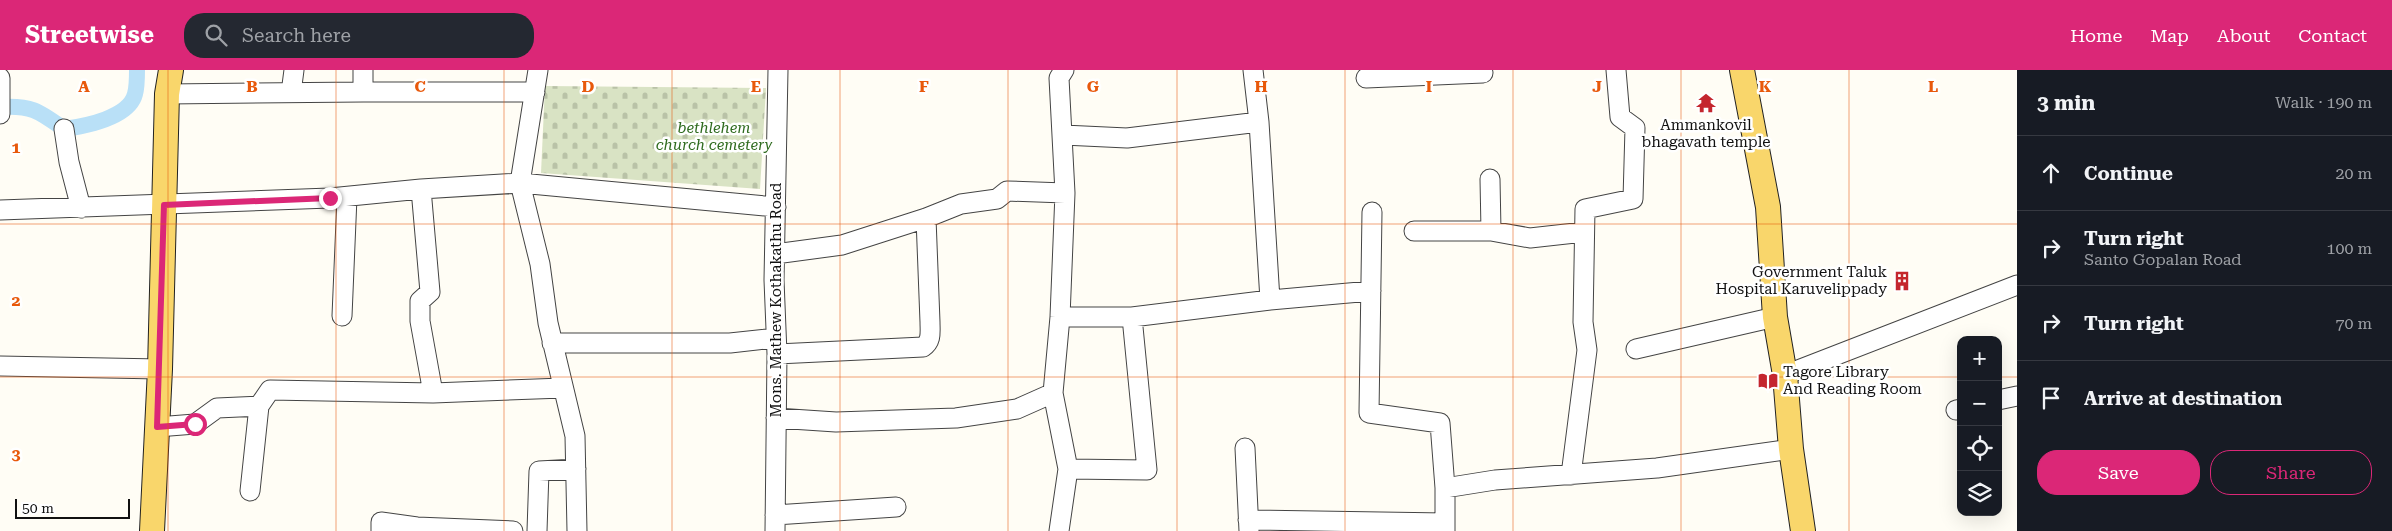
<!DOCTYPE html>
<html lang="en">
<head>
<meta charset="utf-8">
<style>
  :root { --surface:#171b24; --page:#242831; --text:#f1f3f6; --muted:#9ea1a6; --line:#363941; --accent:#db2777 }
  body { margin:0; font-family:"Roboto Serif",serif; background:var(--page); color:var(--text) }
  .controls { position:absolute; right:15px; bottom:15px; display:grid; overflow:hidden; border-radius:10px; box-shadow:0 5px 20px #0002 }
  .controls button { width:45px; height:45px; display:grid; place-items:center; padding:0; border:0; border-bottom:1px solid var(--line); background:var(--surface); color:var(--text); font:25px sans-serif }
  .scale { position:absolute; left:15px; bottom:12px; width:115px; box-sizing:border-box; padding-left:5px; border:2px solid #111; border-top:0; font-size:14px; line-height:18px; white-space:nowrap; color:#111; -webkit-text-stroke:4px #fff; paint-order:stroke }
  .stop { position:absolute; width:15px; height:15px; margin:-11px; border:4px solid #db2777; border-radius:50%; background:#fff }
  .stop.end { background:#db2777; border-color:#fff; box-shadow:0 1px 5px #0008 }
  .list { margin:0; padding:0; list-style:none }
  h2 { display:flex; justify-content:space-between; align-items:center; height:65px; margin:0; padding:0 20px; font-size:21px }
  h2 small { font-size:16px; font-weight:400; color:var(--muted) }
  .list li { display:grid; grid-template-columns:32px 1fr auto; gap:15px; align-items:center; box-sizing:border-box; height:75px; padding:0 20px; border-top:1px solid var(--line) }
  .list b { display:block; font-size:19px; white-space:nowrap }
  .list p { margin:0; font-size:16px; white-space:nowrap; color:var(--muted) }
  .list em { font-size:16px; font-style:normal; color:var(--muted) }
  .actions { display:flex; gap:10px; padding:15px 20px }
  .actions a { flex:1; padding:11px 0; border:1px solid var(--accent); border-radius:20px; text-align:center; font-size:18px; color:var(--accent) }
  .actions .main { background:var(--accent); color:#fff }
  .icon { flex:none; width:28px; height:28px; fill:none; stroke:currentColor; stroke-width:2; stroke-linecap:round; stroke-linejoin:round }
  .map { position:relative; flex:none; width:2017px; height:461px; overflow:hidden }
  header { display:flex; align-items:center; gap:30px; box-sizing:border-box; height:70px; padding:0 25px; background:var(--accent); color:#fff }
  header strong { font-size:24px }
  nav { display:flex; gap:28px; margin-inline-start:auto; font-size:18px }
  .search { width:350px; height:45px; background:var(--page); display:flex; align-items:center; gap:12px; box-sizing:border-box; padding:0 18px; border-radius:20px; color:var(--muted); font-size:19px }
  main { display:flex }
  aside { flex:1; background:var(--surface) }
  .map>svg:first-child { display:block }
  .cemetery { fill:url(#cemetery-stones) }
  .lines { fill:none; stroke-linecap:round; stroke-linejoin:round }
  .canal { stroke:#b9e0f7; stroke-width:16 }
  .minor-casing { stroke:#444; stroke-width:21 }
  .major-casing { stroke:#222; stroke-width:26 }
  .minor { stroke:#fff; stroke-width:19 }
  .major { stroke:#f9d66b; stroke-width:24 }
  .route { stroke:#db2777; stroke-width:6 }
  .grid { fill:none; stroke:#e8590c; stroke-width:1; stroke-opacity:0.55 }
  .labels { text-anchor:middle; stroke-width:5; stroke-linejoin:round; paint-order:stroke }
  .poi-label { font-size:15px; fill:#111; stroke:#fff }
  .park-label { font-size:15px; font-style:italic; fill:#2f6b1f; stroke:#fff }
  .street-label { font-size:15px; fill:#111; stroke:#fff }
  .grid-label { font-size:16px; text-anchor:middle; font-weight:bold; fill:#e8590c; stroke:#fff; stroke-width:5; stroke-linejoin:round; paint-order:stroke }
</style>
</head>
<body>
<header>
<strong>Streetwise</strong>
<div class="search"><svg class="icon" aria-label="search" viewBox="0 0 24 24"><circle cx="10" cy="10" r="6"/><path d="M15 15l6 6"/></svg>Search here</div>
<nav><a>Home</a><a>Map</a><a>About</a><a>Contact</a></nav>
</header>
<main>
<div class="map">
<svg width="2017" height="461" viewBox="0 0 2017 461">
  <defs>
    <pattern id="cemetery-stones" width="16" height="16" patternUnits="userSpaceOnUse" patternTransform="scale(1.25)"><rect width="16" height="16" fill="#d9e3c4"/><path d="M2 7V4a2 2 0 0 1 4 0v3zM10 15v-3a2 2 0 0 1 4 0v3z" fill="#b9c2a7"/></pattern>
  </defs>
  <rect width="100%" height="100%" fill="#fffdf5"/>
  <path class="cemetery" d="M545,16l221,2 -6,101 -219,-16z"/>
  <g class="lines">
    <path class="canal" d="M0,37c32,-2 39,4 64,22 21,-3 65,-11 71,-35 2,-7 2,-16 2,-24"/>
    <defs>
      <path id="minor" d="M363,0v22h172
        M538,0l-18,113 20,81 8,59 27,113 2,95
        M1253,0l6,52 11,178
        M0,8v36
        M1366,8l117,-5 -1,-3
        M291,23l3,-23
        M167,24l196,-2
        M64,59l5,33 12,46
        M1063,65l64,3 132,-16
        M1490,109l1,52
        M421,119l9,103 -10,9v20l13,72
        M0,140l330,-12 91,-9 99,-6 256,24
        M1372,142l-3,201 71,10 5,65v43
        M1414,161h77l39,7 54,-6
        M775,184l67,-9 84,-27 35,-14 36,-5 10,-8 58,2
        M342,246l5,-119
        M1060,247h72l138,-17 101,-9
        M552,273h178l46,-5
        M1636,279l139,-32
        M777,284l146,-7c9,-6 7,-15 7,-25l-4,-104
        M0,296l160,3
        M1785,305l232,-90
        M1998,330l19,-4
        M1956,340l5,-1
        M776,348l60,4 120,-4 61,-9 36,-16
        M157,357l38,-3 22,-16 42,-2 11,-16 163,3 130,-5
        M1245,378l4,83
        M1068,399l79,1 -15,-153
        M1571,405l16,-125 -4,-28 2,-113 48,-10 2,-71 -15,-11 -4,-47
        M1445,418l50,-8 162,-12 134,-19
        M250,421l9,-85
        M775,445l121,-8
        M1248,450l197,3
        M381,461v-9l36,5 96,4
        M537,461l2,-60 37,-2
        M775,461l2,-177 -3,-74 4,-210
        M1059,461l9,-62 -15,-76 7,-76 5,-124 -6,-115 5,-8"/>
      <path id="major" d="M1742,0l26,137 7,110 10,58 6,74 12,82
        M152,461l8,-162 7,-275 4,-24"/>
    </defs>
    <use href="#minor" class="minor-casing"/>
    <use href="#major" class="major-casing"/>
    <use href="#minor" class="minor"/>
    <use href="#major" class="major"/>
  </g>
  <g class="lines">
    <path class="route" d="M195,354l-38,3 7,-222 166,-7"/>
  </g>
  <path class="grid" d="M168,0v461M336,0v461M504,0v461M672,0v461M840,0v461M1008,0v461M1177,0v461M1345,0v461M1513,0v461M1681,0v461M1849,0v461M0,154h2017M0,307h1961M1998,307h19"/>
  <defs>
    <symbol id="temple-bare" viewBox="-9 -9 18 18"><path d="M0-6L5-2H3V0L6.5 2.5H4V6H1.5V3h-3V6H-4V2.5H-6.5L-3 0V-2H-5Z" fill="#c4262e" stroke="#fff" stroke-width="2.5" paint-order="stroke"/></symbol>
    <symbol id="building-bare" viewBox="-9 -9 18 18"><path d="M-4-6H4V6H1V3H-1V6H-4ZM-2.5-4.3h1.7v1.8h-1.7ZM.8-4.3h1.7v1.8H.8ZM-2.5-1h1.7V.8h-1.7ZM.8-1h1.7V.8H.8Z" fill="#c4262e" stroke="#fff" stroke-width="2.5" paint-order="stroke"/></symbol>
    <symbol id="library-bare" viewBox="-9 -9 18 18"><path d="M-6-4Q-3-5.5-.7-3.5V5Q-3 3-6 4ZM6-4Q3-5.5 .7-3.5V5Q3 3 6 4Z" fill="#c4262e" stroke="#fff" stroke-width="2.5" paint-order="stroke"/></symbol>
  </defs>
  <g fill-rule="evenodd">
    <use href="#temple-bare" x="1692" y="19" width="28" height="28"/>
    <use href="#building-bare" x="1888" y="197" width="28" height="28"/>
    <use href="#library-bare" x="1754" y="297" width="28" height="28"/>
  </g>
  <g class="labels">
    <g class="poi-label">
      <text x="1706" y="60">Ammankovil<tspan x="1706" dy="17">bhagavath temple</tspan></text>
      <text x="1887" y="207" text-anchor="end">Government Taluk<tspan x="1887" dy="17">Hospital Karuvelippady</tspan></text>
      <text x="1783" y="307" text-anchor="start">Tagore Library<tspan x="1783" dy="17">And Reading Room</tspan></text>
    </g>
    <g class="park-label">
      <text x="714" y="63">bethlehem<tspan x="714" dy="17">church cemetery</tspan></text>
    </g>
    <g class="street-label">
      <text transform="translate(776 230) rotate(-90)" y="5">Mons. Mathew Kothakathu Road</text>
    </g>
  </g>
  <g class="grid-label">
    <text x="84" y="22">A</text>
    <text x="252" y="22">B</text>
    <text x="420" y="22">C</text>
    <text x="588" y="22">D</text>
    <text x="756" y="22">E</text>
    <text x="924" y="22">F</text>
    <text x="1093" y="22">G</text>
    <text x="1261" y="22">H</text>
    <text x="1429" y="22">I</text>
    <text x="1597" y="22">J</text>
    <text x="1765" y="22">K</text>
    <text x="1933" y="22">L</text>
    <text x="16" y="83">1</text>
    <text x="16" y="236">2</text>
    <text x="16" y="390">3</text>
  </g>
</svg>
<div class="controls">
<button>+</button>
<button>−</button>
<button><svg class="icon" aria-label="locate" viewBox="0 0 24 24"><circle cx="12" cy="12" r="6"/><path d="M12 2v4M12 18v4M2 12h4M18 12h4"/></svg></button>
<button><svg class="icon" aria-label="layers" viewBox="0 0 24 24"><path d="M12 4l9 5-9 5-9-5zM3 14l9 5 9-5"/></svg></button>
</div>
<div class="scale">50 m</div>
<div class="stop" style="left:195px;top:354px"></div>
<div class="stop end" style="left:330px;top:128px"></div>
</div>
<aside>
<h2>3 min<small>Walk · 190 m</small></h2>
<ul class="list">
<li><svg class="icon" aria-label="ahead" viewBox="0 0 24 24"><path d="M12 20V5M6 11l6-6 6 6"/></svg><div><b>Continue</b></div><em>20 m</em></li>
<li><svg class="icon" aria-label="right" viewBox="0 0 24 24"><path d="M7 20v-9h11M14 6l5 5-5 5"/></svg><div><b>Turn right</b><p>Santo Gopalan Road</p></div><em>100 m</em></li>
<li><svg class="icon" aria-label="right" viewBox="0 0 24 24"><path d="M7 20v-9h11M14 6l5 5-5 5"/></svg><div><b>Turn right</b></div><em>70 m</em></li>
<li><svg class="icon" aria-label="arrive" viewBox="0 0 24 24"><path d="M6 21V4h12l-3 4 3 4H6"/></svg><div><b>Arrive at destination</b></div></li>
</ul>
<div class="actions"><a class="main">Save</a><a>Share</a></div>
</aside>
</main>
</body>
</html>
